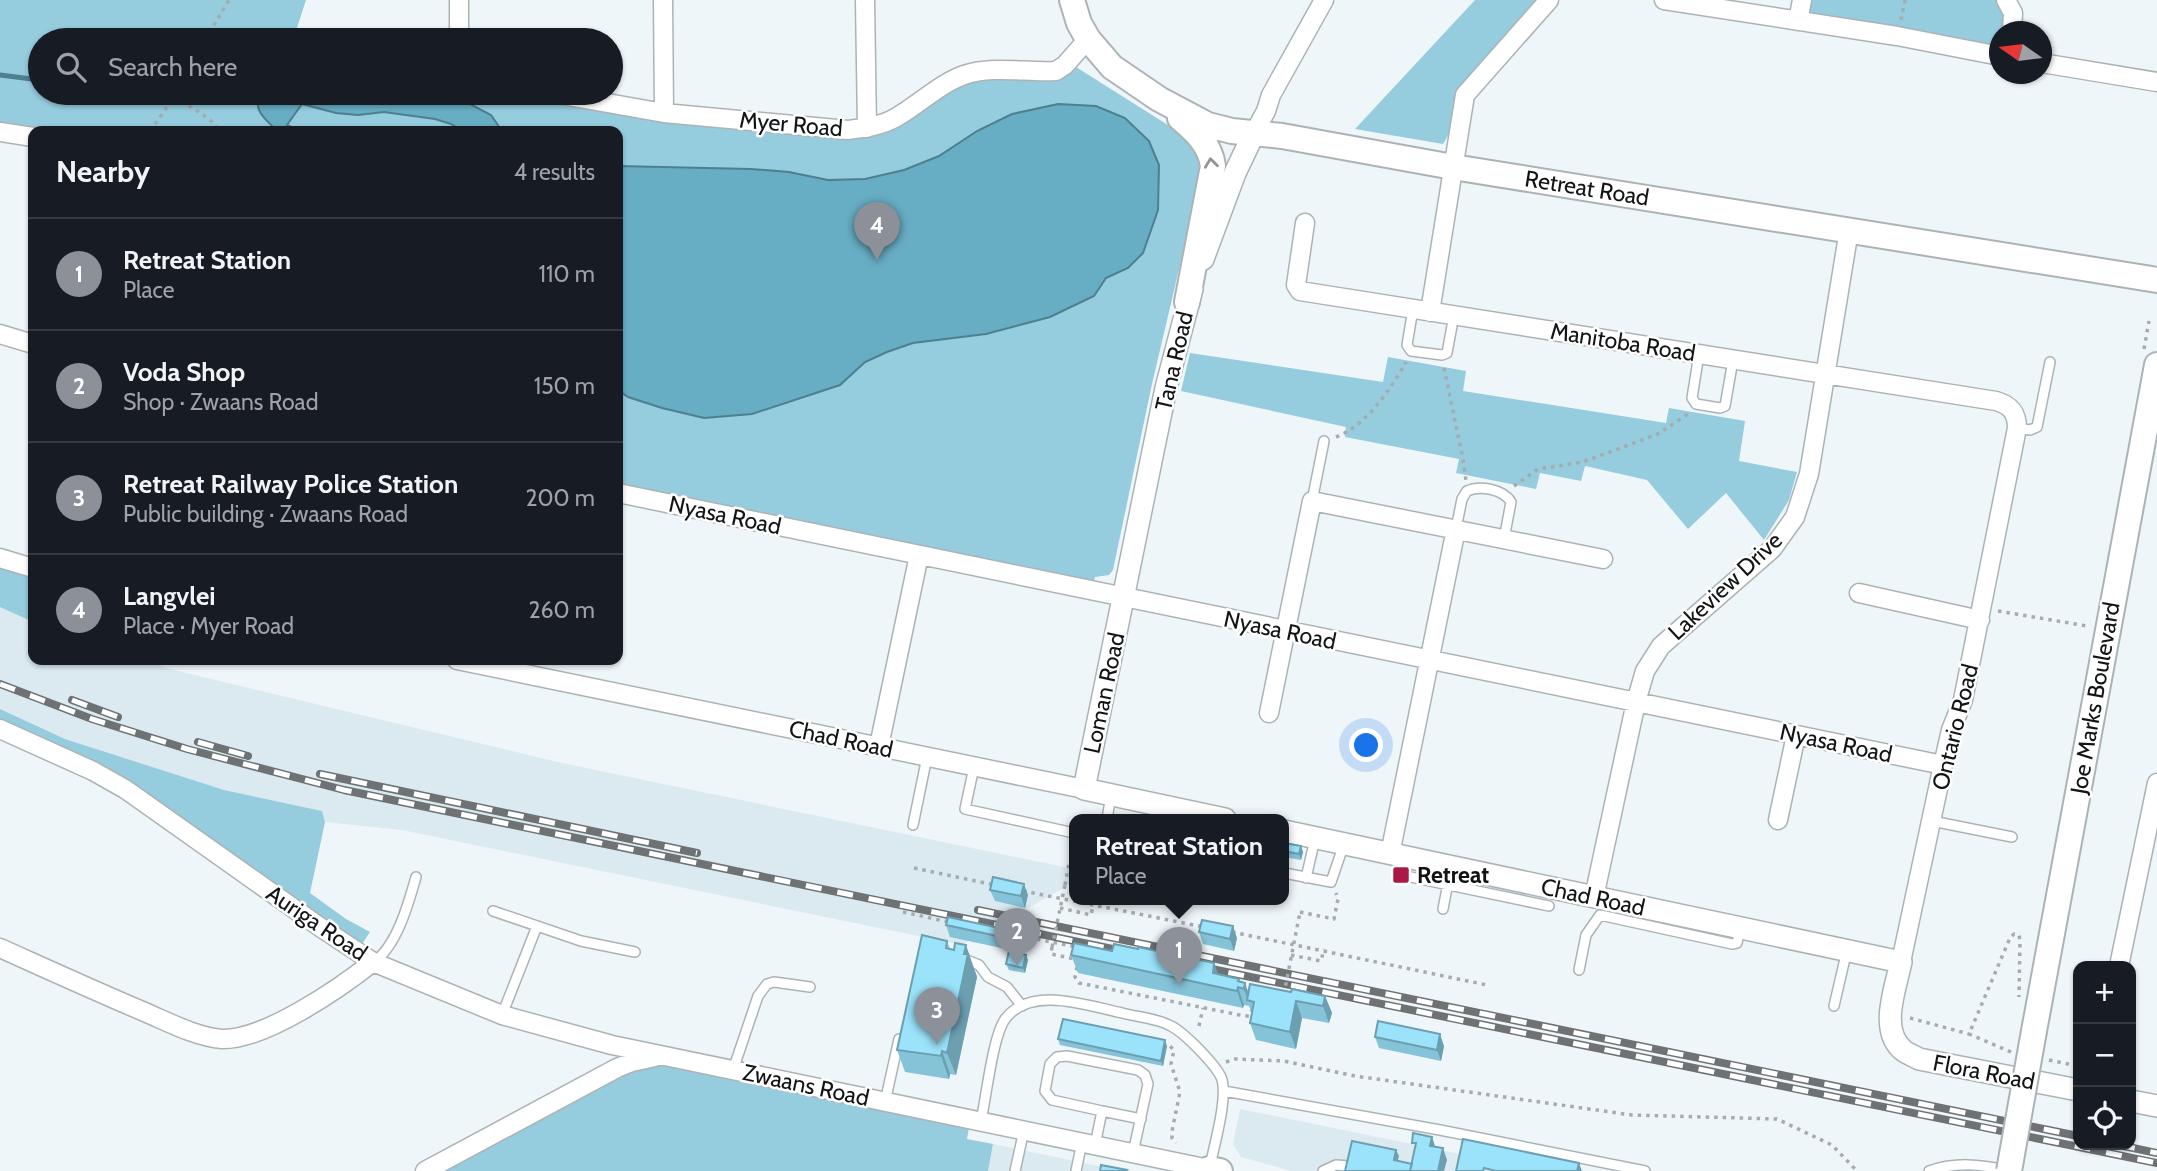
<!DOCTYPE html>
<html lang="en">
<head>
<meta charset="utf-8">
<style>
  :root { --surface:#171b24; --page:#242831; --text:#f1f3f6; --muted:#9ea1a6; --line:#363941; --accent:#8c9099 }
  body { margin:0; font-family:Cabin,sans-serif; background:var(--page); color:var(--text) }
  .controls { position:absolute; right:21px; bottom:21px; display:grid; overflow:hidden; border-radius:14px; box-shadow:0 2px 5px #0004 }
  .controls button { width:63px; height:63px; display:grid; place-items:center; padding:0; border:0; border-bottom:2px solid var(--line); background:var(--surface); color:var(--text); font:35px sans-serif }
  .compass { position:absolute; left:1989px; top:21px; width:63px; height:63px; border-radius:50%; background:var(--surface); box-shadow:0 2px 5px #0004; rotate:284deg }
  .you { position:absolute; left:1367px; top:746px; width:24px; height:24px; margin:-18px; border:5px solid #fff; border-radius:50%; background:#1a73e8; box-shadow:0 0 0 10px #1a73e833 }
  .badge { display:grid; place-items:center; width:46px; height:46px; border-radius:50%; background:var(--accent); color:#fff; font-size:23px; font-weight:700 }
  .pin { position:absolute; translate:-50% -58px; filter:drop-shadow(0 2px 4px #0008) }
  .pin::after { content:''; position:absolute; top:37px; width:24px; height:21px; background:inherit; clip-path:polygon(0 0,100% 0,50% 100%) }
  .popup { position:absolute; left:1069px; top:814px; width:220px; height:91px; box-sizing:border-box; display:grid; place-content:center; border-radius:14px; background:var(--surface); filter:drop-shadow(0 2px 5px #0005); font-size:23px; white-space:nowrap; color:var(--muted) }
  .popup b { font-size:26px; color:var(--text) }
  .popup::after { content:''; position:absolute; left:50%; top:100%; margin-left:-14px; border:14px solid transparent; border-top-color:var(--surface) }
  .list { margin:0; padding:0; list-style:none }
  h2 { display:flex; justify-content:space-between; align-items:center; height:91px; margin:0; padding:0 28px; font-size:30px }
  h2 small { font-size:23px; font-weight:400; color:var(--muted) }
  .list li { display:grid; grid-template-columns:46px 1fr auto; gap:21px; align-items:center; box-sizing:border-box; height:112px; padding:0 28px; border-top:2px solid var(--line) }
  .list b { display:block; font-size:26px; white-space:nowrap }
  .list p { margin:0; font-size:23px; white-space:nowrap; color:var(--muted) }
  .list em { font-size:23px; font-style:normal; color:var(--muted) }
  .icon { flex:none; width:38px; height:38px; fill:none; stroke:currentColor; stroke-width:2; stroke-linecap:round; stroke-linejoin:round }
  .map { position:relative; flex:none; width:2157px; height:1171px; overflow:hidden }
  .search { position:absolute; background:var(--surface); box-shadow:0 2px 5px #0004; left:28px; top:28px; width:595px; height:77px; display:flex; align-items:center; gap:18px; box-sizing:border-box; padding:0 24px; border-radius:38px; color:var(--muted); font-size:26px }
  .panel { position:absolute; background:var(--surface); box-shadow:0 2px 5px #0004; left:28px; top:126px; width:595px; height:539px; border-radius:14px }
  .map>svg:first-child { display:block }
  .built { fill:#daeaf0 }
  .green { fill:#95ccde }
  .water { fill:#67adc4; stroke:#4d7f8f; stroke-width:2 }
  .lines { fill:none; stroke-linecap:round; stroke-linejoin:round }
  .stream { stroke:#4d7f8f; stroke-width:5 }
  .service-casing { stroke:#acb3b6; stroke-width:12 }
  .minor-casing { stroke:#acb3b6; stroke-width:21 }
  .tertiary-casing { stroke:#acb3b6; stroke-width:24 }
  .secondary-casing { stroke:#acb3b6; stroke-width:28 }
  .path { stroke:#a6abad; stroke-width:3.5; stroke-dasharray:3.5 5; stroke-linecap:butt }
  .service { stroke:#fff; stroke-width:9 }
  .minor { stroke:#fff; stroke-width:18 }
  .tertiary { stroke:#fff; stroke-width:21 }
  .secondary { stroke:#fff; stroke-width:24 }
  .rail-casing { stroke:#6e7274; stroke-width:8 }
  .rail { stroke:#fff; stroke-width:5; stroke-dasharray:16; stroke-linecap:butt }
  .secondary-bridge-casing { stroke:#acb3b6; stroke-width:28; stroke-linecap:butt }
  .path-bridge { stroke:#a6abad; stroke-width:3.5; stroke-dasharray:3.5 5; stroke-linecap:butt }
  .secondary-bridge { stroke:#fff; stroke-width:24 }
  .wall { fill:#85c3d8 }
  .shaded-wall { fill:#6c9fb0 }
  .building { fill:#9be3fb; stroke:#6c9fb0; stroke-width:2 }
  .oneway { stroke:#949595 }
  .poi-dot { fill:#ac1845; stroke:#fff; stroke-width:2.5 }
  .labels { text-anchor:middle; stroke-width:5; stroke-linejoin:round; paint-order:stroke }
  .street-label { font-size:23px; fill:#111314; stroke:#fff }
  .poi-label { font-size:23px; font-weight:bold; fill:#111314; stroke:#fff; text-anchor:start }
</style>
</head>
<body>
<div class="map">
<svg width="2157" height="1171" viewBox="0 0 2157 1171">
  <rect width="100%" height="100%" fill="#eff6f9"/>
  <path class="built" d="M0,607l33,15v38h108l33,10 388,93 512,106v13l-112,63 -560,-115 -77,-8 -3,-11 -98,-21 -159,-51 -65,-30z
    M1240,1109l177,36 124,26h-250l-50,-14 -8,-13z
    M993,1144l129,27h-134z"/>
  <path class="green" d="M0,0h306l-13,40h-253v53h462l174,31 179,15 36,-8 64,-42 16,-8 19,-2 71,-1 15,-11 95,60 21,17 9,17 -1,19 -48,204 -39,186 -4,5 -14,2 -1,5 -476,-99v-352h-568l-50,-8z
    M1475,0h61l-76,86c-10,18 -4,41 -17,58l-88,-15z
    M1803,0h201l13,31 -17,1 -1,22 -200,-35z
    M1190,353l193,29 5,-25 78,14 -3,20 203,32 3,-15 76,13 -6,40 58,11 -8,28 -25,40 -38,-47 -38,36 -41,-49 -62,-14 -4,15 -41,-8 -4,16 -80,-16 3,-14 -114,-22 1,-10 -165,-36z
    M0,567l33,10v45l-33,-15z
    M0,709l65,30 159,51 98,21 3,11 -15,71 36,26 24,13 -8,12 -17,-11 -206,-146 -42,-24 -97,-43z
    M668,1064l301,64 -2,11 26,5 -5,27h-543l187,-100 13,-4z"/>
  <path class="water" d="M261,93h118l91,11 21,11 11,16h-39l-12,-7 -16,-5 -51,-7 -26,3 -22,-2 -34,-9 -15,21 13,6h-23c-11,-12 -26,-21 -16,-38z
    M1058,104l38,2 29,12 24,23 10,24 -1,45 -15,43 -15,15 -22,10 -12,18 -44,21 -64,17 -73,9 -26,9 -22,10 -25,23 -88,29 -48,4 -42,-10 -34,-11 -10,-7v-224l133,3 38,3 39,8 37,-1 39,-9 35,-14 38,-25 35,-17z"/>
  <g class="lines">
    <path class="stream" d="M0,75l40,5
      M158,93l100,5"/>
    <defs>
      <path id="service" d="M1413,309l-6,36 4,6 31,4 5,-2 7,-38
        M1699,354l-7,44 4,6 24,4 5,-2 8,-46
        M2017,428l13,2 7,-3 13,-65
        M1312,501l12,-60
        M1456,529l6,-30 5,-8c13,-6 36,-2 44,11l-7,37
        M974,767l-9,42 109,24
        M1107,819l4,-24
        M1932,821l80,16
        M913,825l14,-68
        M1284,873l47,9 13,-38
        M1401,875l148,31
        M1306,878l9,-39
        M1443,909l8,-42
        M493,911l88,30 54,11
        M962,958l17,7 9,12 19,10 15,19
        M374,962c23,-17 34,-57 42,-85
        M1579,970l7,-35 14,-20 132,29 5,-1 3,-14
        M1834,1006l13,-56
        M502,1015l35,-89
        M733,1070l25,-74 9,-12 7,-2 36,5
        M1224,1091l216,39 205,41
        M885,1102l14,-63
        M1102,1111l39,8
        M981,1121c5,-22 12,-88 25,-103 26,-33 82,-12 116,-5 15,4 33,5 47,12 14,6 45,38 52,52 8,18 -7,69 -11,89
        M1095,1145l7,-34 -50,-11 -7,-9 5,-27 7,-7 10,-1 71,14 7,5 3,9 -15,69
        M1015,1171l9,-41
        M1076,1171l6,-29
        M1323,1171l13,-6 14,1
        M1929,1171c26,-9 51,-7 77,-1"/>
      <path id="minor" d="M459,0v40
        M663,0l1,113
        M865,0l2,128
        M1664,0l233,36 103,20
        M2006,0l7,13 -1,19
        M1798,21l4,-21
        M2042,63l115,19
        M551,93l113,20 184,17c15,-2 33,-4 47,-12 23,-13 44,-34 69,-43 28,-10 63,-2 92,-4l9,-6 23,-26
        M0,132l33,5
        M1254,133l12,-22 5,-16 53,-95
        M1305,223l-9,62 4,6 696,110c14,4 21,11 21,27l-54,272 -12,30 -8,35 -42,197
        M1430,312l35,-217 84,-95
        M0,334l33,10
        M618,493l1325,272
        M0,558l33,10
        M1859,593l121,27
        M457,660l627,129
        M1269,713l43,-212 291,58
        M0,729l93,42 32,18 195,138 53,35 129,53 110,30 597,124
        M879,746l40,-191
        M1778,820l18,-85
        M1390,854l66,-325
        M1594,897l42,-195 9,-31 16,-25 111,-97 23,-32 14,-43 40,-244
        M0,948c49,22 97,44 147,65 23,10 50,24 75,26 43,1 118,-51 151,-77
        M2119,966l38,-183
        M425,1171l192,-103 15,-6 23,-5"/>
      <path id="tertiary" d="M1203,259l32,-86 19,-40
        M1192,289l-26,99 -82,401 141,30
        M1284,831l617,131c-5,25 -23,69 3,89 4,3 10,5 15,8l159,31
        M2131,1101l26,5"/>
      <path id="secondary" d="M1072,0l7,23 9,16 24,28 47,32 49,26 24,6 50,5 171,31 704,113
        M1180,118c16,14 30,26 33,48l-26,136
        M2034,1031l123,-666
        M1209,1171v-2l11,2"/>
    </defs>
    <use href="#service" class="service-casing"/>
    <use href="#minor" class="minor-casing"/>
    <use href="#tertiary" class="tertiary-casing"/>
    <use href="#secondary" class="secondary-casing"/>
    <path class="path" d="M1901,20l4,-20
      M205,40l24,-40
      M174,97l31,19 17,15
      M150,131l24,-34v-4
      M2144,349l5,-28
      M1444,368l19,91 3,22
      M1336,437c31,-12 54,-47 70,-75
      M1514,486l24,-17 45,-7 75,-28 30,-20
      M1998,611l89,15
      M914,868l81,17
      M1065,885l4,-22 5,2
      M1023,891l181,36
      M1060,908l31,7 2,-9
      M903,912l46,10
      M1300,912l34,7 4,-20 -2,-6
      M1232,932l255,53
      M1012,934l64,13
      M1052,947l-1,7 24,5
      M1291,955l30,6 3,-12
      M1077,967l-2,10 4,6 166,33h4l3,-6
      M1910,1018l59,16
      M1199,1026l4,-18
      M1162,1044l8,2 4,4 -3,14 9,28 -8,39v7l4,5
      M2011,1052l-42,-18 41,-96 4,-4 5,1 1,5 -1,57
      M2049,1060l29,6
      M1226,1062l9,-3 49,2 71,15 277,39 145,4 55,26 25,26"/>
    <use href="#service" class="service"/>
    <use href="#minor" class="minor"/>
    <use href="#tertiary" class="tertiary"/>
    <use href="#secondary" class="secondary"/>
    <defs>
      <path id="rail" d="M0,684l92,35 95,30 157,41 788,163
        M72,700l46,17
        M198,742l50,14
        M320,774l377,79
        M978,910l1100,226
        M1197,966l960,197
        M2119,1145l38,8"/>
    </defs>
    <use href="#rail" class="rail-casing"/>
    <use href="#rail" class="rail"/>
    <defs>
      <path id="secondary-bridge" d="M2009,1171l25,-140"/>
    </defs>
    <use href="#secondary-bridge" class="secondary-bridge-casing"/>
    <path class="path-bridge" d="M1052,947l13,-62
      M1284,994l16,-82"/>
    <use href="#secondary-bridge" class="secondary-bridge"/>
  </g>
  <path class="wall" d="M1284,843l19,9 -2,8 -17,-3z
    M990,890l38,5 -3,13 -30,-7z
    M946,925l67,6 4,11 -2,9 -65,-14z
    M1199,932l38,6 -3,13 -31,-7z
    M947,941l3,8 24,19 3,9 -21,98 -6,-1 -1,5 -44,-7 -8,-22z
    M1112,951l127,28 9,13h43l34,4 7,17 -3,10 -27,-5 -6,31 -40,-9 -6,-17 2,-9 -3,-8 -5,-1 -1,3 -165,-35 -7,-18z
    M1028,960l-3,13 -16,-3 -3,-6z
    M1375,1037l69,9 -3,15 -62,-13z
    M1058,1039l109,7 -4,20 -103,-21z"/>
  <path class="shaded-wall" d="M1301,846l2,6 -2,8 -2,-6z
    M1024,884l4,11 -3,13 -4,-12z
    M1233,926l4,12 -3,13 -4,-12z
    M1013,931l4,11 -2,9 -4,-12z
    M966,945l11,32 -21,98 -9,-22z
    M1026,955l2,5 -3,13 -2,-5z
    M1214,963l7,18 -8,-8z
    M1245,983l6,17h-3l-4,-11z
    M1238,987l6,18 -1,3 -6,-17z
    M1325,996l7,17 -3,10 -6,-17z
    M1296,1001l6,17 -6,31 -6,-17z
    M1440,1034l4,12 -3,15 -4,-11z
    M1165,1040l2,6 -4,20 -2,-5z
    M942,1051l8,23 -1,5 -8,-23z
    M1432,1137l4,12 -6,-3z
    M1443,1148l4,12 -3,11h-6z
    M1396,1150l3,6 -3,10 -2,-6z
    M1579,1163l3,8h-5z"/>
  <path class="building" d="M1284,843l17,3 -2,8 -15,-3z
    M993,877l31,7 -3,12 -31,-6z
    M948,917l65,14 -2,8 -65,-14z
    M1202,920l31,6 -3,13 -31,-7z
    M922,935l25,6 -1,7 8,2 1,-7 11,2 -2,9h4l-21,99 -5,-2 -1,5 -44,-6z
    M1074,943l38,8 2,-7 24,5v-2l76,16 -1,10 26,6 -1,2 7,2 -1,6 -6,-2 -1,4 -166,-36z
    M1009,951l17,4 -3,13 -17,-4z
    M1250,984l41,8 1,-3 33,7 -2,10 -27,-5 -6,31 -40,-9 4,-21 -7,-2z
    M1063,1019l102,21 -4,21 -103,-22z
    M1378,1021l62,13 -3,16 -62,-13z
    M1413,1133l19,4 -2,9 13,2 -5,23h-28l6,-28h-4z
    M1463,1139l116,24 -2,8h-81l-12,-3 -1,3h-27z
    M1352,1141l44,9 -2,10 18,4 -2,7h-65z
    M1101,1165l26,5 -1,1h-26z"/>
  <defs><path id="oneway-chevron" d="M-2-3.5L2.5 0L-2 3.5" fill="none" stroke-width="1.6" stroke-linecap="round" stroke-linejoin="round" transform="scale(1.75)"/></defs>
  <use class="oneway" href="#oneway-chevron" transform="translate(1211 163) rotate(-97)"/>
  <rect class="poi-dot" x="1392" y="866" width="18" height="18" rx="3.5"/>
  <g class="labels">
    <g class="street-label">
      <text transform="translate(791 124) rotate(5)" y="8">Myer Road</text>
      <text transform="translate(1587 188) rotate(9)" y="8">Retreat Road</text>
      <text transform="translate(1623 342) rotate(9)" y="8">Manitoba Road</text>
      <text transform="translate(1174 361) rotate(-77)" y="8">Tana Road</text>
      <text transform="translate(725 515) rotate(12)" y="8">Nyasa Road</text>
      <text transform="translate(1725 586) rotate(-43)" y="8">Lakeview Drive</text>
      <text transform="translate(1280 630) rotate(12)" y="8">Nyasa Road</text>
      <text transform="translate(1104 693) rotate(-78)" y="8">Loman Road</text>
      <text transform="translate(2095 698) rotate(-80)" y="8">Joe Marks Boulevard</text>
      <text transform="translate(1955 727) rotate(-76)" y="8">Ontario Road</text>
      <text transform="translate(841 739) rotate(12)" y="8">Chad Road</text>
      <text transform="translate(1836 743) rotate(12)" y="8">Nyasa Road</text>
      <text transform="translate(1593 897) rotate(12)" y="8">Chad Road</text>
      <text transform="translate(317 923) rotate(34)" y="8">Auriga Road</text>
      <text transform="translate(1984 1072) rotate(11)" y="8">Flora Road</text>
      <text transform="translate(806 1085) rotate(12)" y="8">Zwaans Road</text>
    </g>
    <g class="poi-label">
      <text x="1417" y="883">Retreat</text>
    </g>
  </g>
</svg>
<div class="controls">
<button>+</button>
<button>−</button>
<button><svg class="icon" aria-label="locate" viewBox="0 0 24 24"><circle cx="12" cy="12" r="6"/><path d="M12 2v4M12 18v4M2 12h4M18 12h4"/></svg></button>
</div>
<svg class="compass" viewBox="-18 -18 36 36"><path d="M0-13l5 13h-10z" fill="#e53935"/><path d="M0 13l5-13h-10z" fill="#9ea1a6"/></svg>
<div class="you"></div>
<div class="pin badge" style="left:1179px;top:985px">1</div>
<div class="popup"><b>Retreat Station</b>Place</div>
<div class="pin badge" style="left:1017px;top:966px">2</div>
<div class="pin badge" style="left:937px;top:1045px">3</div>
<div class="pin badge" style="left:877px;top:260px">4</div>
<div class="search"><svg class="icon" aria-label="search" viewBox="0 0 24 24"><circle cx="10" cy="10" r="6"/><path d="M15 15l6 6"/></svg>Search here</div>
<section class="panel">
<h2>Nearby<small>4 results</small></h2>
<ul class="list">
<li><span class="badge">1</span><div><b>Retreat Station</b><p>Place</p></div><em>110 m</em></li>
<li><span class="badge">2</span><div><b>Voda Shop</b><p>Shop · Zwaans Road</p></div><em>150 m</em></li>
<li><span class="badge">3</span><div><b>Retreat Railway Police Station</b><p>Public building · Zwaans Road</p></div><em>200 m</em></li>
<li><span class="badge">4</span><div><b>Langvlei</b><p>Place · Myer Road</p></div><em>260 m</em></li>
</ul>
</section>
</div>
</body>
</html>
